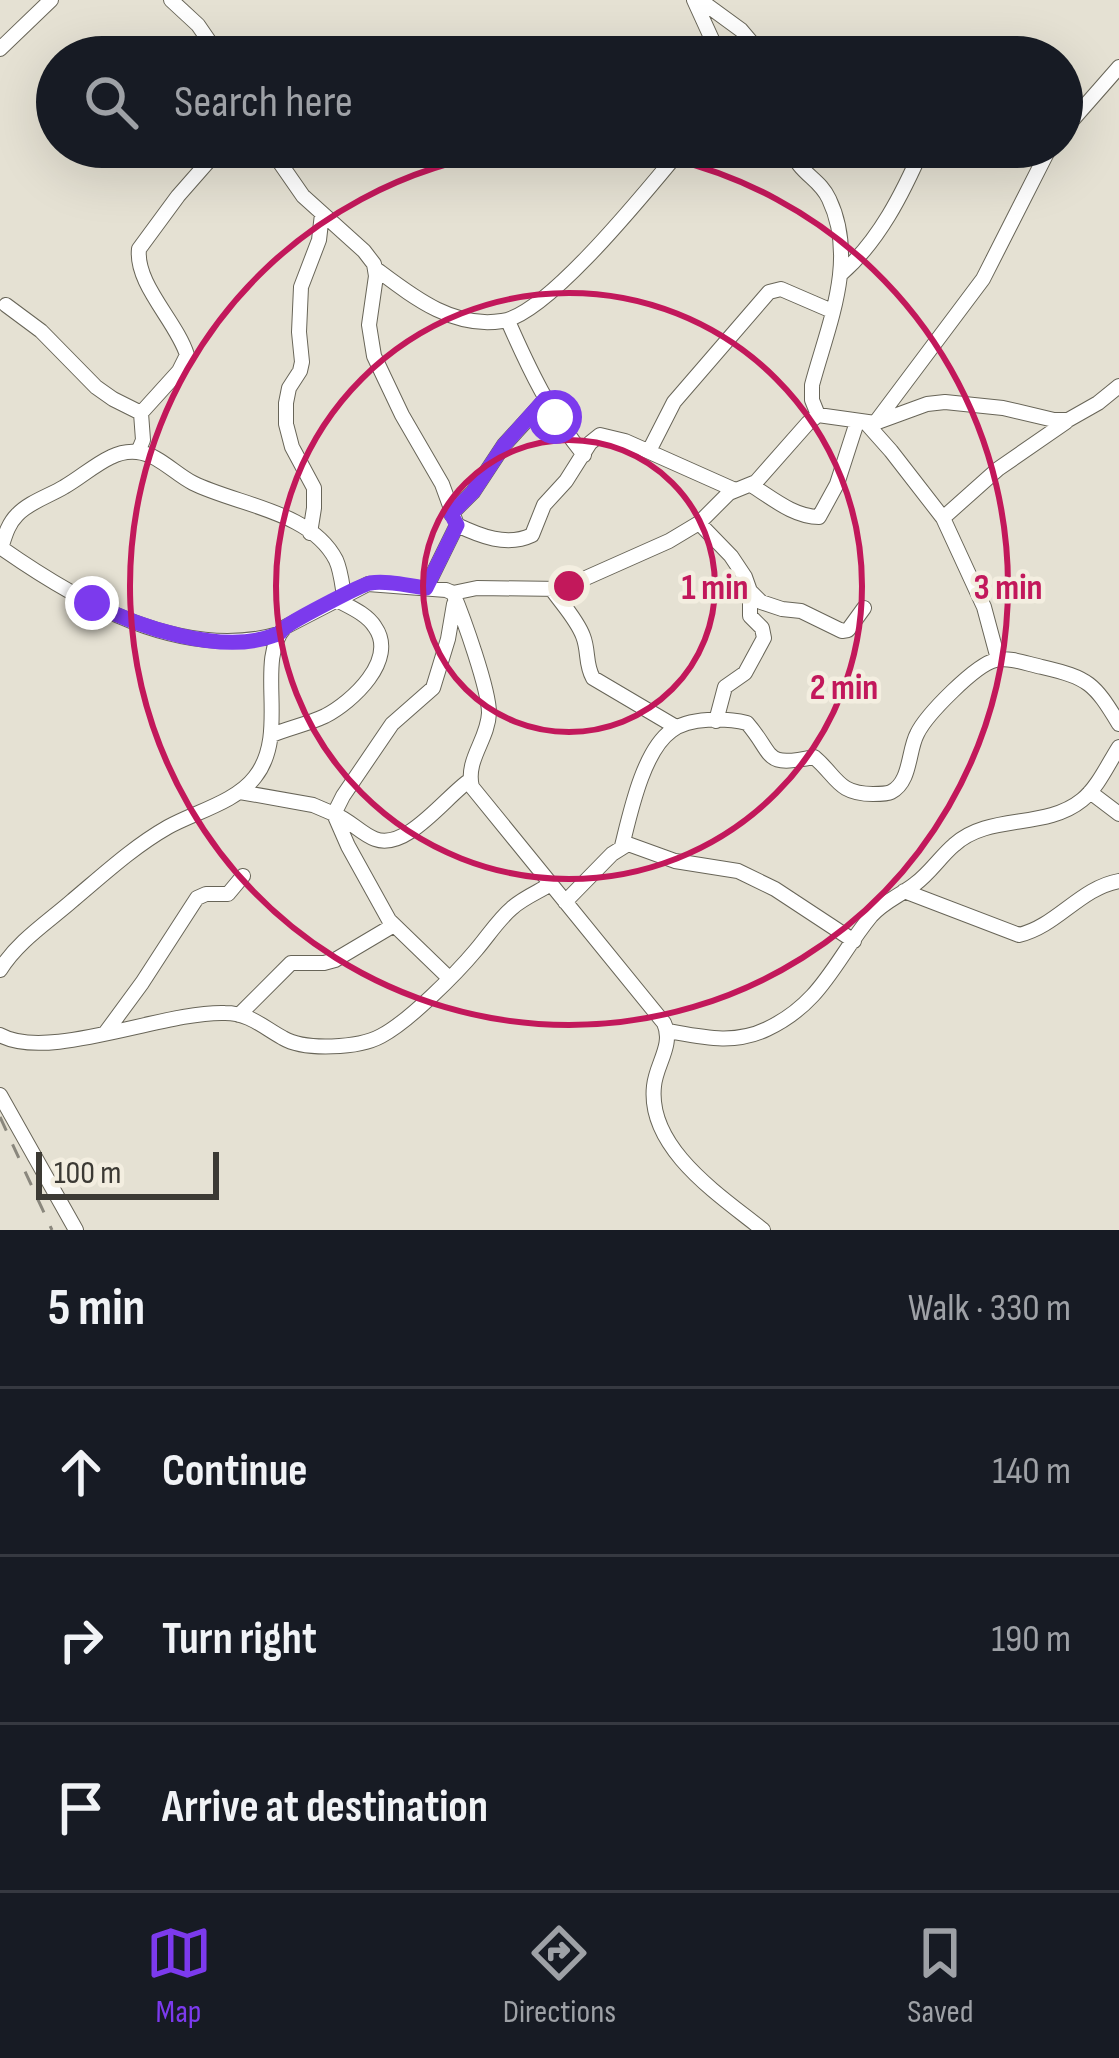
<!DOCTYPE html>
<html lang="en">
<head>
<meta charset="utf-8">
<style>
  :root { --surface:#171b24; --page:#242831; --text:#f1f3f6; --muted:#9ea1a6; --line:#363941; --accent:#7c3aed }
  body { margin:0; font-family:"Sofia Sans Condensed",sans-serif; background:var(--page); color:var(--text) }
  .scale { position:absolute; left:36px; bottom:30px; width:183px; box-sizing:border-box; padding-left:12px; border:6px solid #3c3a34; border-top:0; font-size:33px; line-height:42px; white-space:nowrap; color:#3c3a34; -webkit-text-stroke:9px #f3eee0; paint-order:stroke }
  .stop { position:absolute; width:36px; height:36px; margin:-27px; border:9px solid #7c3aed; border-radius:50%; background:#fff }
  .stop.end { background:#7c3aed; border-color:#fff; box-shadow:0 3px 12px #0008 }
  .list { margin:0; padding:0; list-style:none }
  h2 { display:flex; justify-content:space-between; align-items:center; height:156px; margin:0; padding:0 48px; font-size:51px }
  h2 small { font-size:39px; font-weight:400; color:var(--muted) }
  .list li { display:grid; grid-template-columns:78px 1fr auto; gap:36px; align-items:center; box-sizing:border-box; height:168px; padding:0 48px; border-top:3px solid var(--line) }
  .list b { display:block; font-size:45px; white-space:nowrap }
  .list em { font-size:39px; font-style:normal; color:var(--muted) }
  .icon { flex:none; width:66px; height:66px; fill:none; stroke:currentColor; stroke-width:2; stroke-linecap:round; stroke-linejoin:round }
  .map { position:relative; flex:none; width:1119px; height:1230px; overflow:hidden }
  .search { position:absolute; background:var(--surface); box-shadow:0 12px 48px #0002; left:36px; right:36px; top:36px; height:132px; display:flex; align-items:center; gap:30px; box-sizing:border-box; padding:0 42px; border-radius:66px; color:var(--muted); font-size:45px }
  .sheet { height:660px; background:var(--surface) }
  nav { display:flex; justify-content:space-around; align-items:center; box-sizing:border-box; height:168px; border-top:3px solid var(--line); background:var(--surface); font-size:33px; color:var(--muted) }
  nav a { display:grid; justify-items:center; gap:6px }
  nav .on { color:var(--accent) }
  .map>svg:first-child { display:block }
  .lines { fill:none; stroke-linecap:round; stroke-linejoin:round }
  .minor-casing { stroke:#686558; stroke-width:16 }
  .minor { stroke:#fff; stroke-width:14 }
  .rail { stroke:#8a877d; stroke-width:3; stroke-dasharray:15 15; stroke-linecap:butt }
  .route { stroke:#7c3aed; stroke-width:15 }
  .ring { fill:none; stroke:#c2185b; stroke-width:6 }
  .centre { fill:#c2185b; stroke:#f3eee0; stroke-width:6 }
  .ring-label { font-size:36px; text-anchor:middle; font-weight:bold; fill:#c2185b; stroke:#f3eee0; stroke-width:9; stroke-linejoin:round; paint-order:stroke }
</style>
</head>
<body>
<div class="map">
<svg width="1119" height="1230" viewBox="0 0 1119 1230">
  <rect width="100%" height="100%" fill="#e5e1d3"/>
  <g class="lines">
    <defs>
      <path id="minor" d="M171,0l27,25 22,32
        M694,0l26,57
        M700,0l41,30 23,27
        M0,49l51,-49
        M1062,132l57,-65
        M269,147l34,49 61,55 10,13 2,12 -7,49 5,31 28,59 40,69 15,41c23,11 50,22 75,10l12,-30 22,-24 24,-38 10,-8 25,6 110,49
        M790,147c9,28 29,30 39,52 29,61 -1,126 -17,186v15l6,15
        M376,269c36,27 77,60 126,52 46,-6 149,-136 181,-174
        M841,274c38,-33 62,-81 82,-127
        M6,305l35,26 55,56 17,12 28,14
        M508,321c21,48 43,94 76,134
        M875,423l108,-144 67,-132
        M867,424l24,27 52,67 41,89 14,52
        M649,451l25,-49 95,-110 12,-3 51,22
        M138,452l5,-12 -2,-27 38,-42 8,-16c-10,-33 -52,-71 -48,-106l39,-53 43,-49
        M751,485c21,13 43,32 68,32l18,-33 20,-62
        M451,514l22,-22 31,-47 42,-46
        M943,518l55,-49 68,-47
        M699,523l32,33 14,21 5,14 11,11 21,7 19,2 41,20 6,-1 16,-22
        M310,533l4,-25v-20l-22,-41 -6,-23v-21l3,-15 11,-17 2,-9 -3,-30 2,-45 18,-47 3,-26
        M0,547c77,54 181,115 279,87
        M1,548c4,-12 7,-24 16,-33 12,-13 32,-19 47,-28 16,-9 30,-22 47,-30 8,-4 17,-6 26,-5 21,2 38,22 56,31 44,22 118,28 143,77 5,11 6,24 8,36
        M426,588l31,-63
        M553,591c10,14 24,29 30,45 6,15 2,28 10,42l83,49
        M453,593l24,-5 84,1 108,-48 30,-18 30,-30 27,-11 52,-59 10,-8 57,8 52,-19 18,-2 58,6 51,12h14l30,-17 21,-17
        M454,604l-6,35 -15,49 -41,36 -49,72 -9,18c16,6 27,20 41,25 32,12 71,-43 95,-59
        M716,721l9,-34 20,-14 19,-35 -2,-10 -12,-12v-25
        M272,735c17,-7 36,-11 53,-19 27,-14 73,-56 50,-89 -8,-13 -25,-20 -38,-27
        M240,792l73,13 21,9 14,32 41,74 60,58
        M1090,792l29,22
        M622,846c8,-32 21,-95 49,-115 18,-14 55,-13 76,-8 28,32 15,45 67,34 23,19 23,37 59,37 4,0 14,0 18,-2 20,-10 17,-41 26,-58 9,-19 59,-70 79,-74 15,-3 31,4 46,7 47,11 52,16 77,57
        M904,891l115,44c38,-9 61,-47 100,-54
        M565,902l47,-48 16,-10 47,17 63,10 37,18 79,52
        M0,970c18,-29 48,-48 73,-70 31,-26 60,-53 95,-73 27,-15 68,-25 87,-50 35,-44 -1,-116 30,-150l83,-43 78,6 7,3c10,24 36,96 36,120 -1,27 -24,47 -17,74l192,236c10,22 -8,41 -10,63 -7,63 67,110 109,144
        M239,1015l52,-52h33l11,-3 59,-35
        M668,1031c34,6 66,14 99,-2 55,-26 68,-69 104,-113 12,-14 30,-21 44,-32 15,-11 25,-27 39,-39 35,-32 91,-15 128,-45 16,-13 26,-36 37,-53
        M106,1032l36,-49 55,-85 9,-4h22l15,-18
        M0,1035c48,27 164,-24 225,-22 24,0 38,14 58,25 22,13 76,10 98,-2 27,-14 75,-62 95,-86 12,-14 22,-30 36,-42 11,-10 26,-16 39,-24
        M0,1095l76,135"/>
    </defs>
    <use href="#minor" class="minor-casing"/>
    <use href="#minor" class="minor"/>
    <path class="rail" d="M0,1117l52,113"/>
  </g>
  <g class="lines">
    <path class="route" d="M92,603c46,24 129,52 180,33 14,-5 3,-1 15,-10 9,-7 74,-41 83,-43 17,-3 39,3 56,5l31,-63 -6,-11 22,-22 31,-47 41,-46 10,18"/>
  </g>
  <g class="ring">
    <circle cx="569" cy="586" r="146"/>
    <circle cx="569" cy="586" r="293"/>
    <path d="M573 147A439 439 0 1 1 565 147"/>
  </g>
  <circle cx="569" cy="586" r="18" class="centre"/>
  <g class="ring-label">
    <text x="715" y="599">1 min</text>
    <text x="1008" y="599">3 min</text>
    <text x="844" y="699">2 min</text>
  </g>
</svg>
<div class="scale">100 m</div>
<div class="stop" style="left:555px;top:417px"></div>
<div class="stop end" style="left:92px;top:603px"></div>
<div class="search"><svg class="icon" aria-label="search" viewBox="0 0 24 24"><circle cx="10" cy="10" r="6"/><path d="M15 15l6 6"/></svg>Search here</div>
</div>
<section class="sheet">
<h2>5 min<small>Walk · 330 m</small></h2>
<ul class="list">
<li><svg class="icon" aria-label="ahead" viewBox="0 0 24 24"><path d="M12 20V5M6 11l6-6 6 6"/></svg><div><b>Continue</b></div><em>140 m</em></li>
<li><svg class="icon" aria-label="right" viewBox="0 0 24 24"><path d="M7 20v-9h11M14 6l5 5-5 5"/></svg><div><b>Turn right</b></div><em>190 m</em></li>
<li><svg class="icon" aria-label="arrive" viewBox="0 0 24 24"><path d="M6 21V4h12l-3 4 3 4H6"/></svg><div><b>Arrive at destination</b></div></li>
</ul>
</section>
<nav>
<a class="on"><svg class="icon" aria-label="map" viewBox="0 0 24 24"><path d="M3 6l6-2 6 2 6-2v14l-6 2-6-2-6 2zM9 4v14M15 6v14"/></svg>Map</a>
<a><svg class="icon" aria-label="directions" viewBox="0 0 24 24"><path d="M12 3l9 9-9 9-9-9zM9 14v-3h6M13 9l2 2-2 2"/></svg>Directions</a>
<a><svg class="icon" aria-label="saved" viewBox="0 0 24 24"><path d="M7 4h10v16l-5-4-5 4z"/></svg>Saved</a>
</nav>
</body>
</html>
